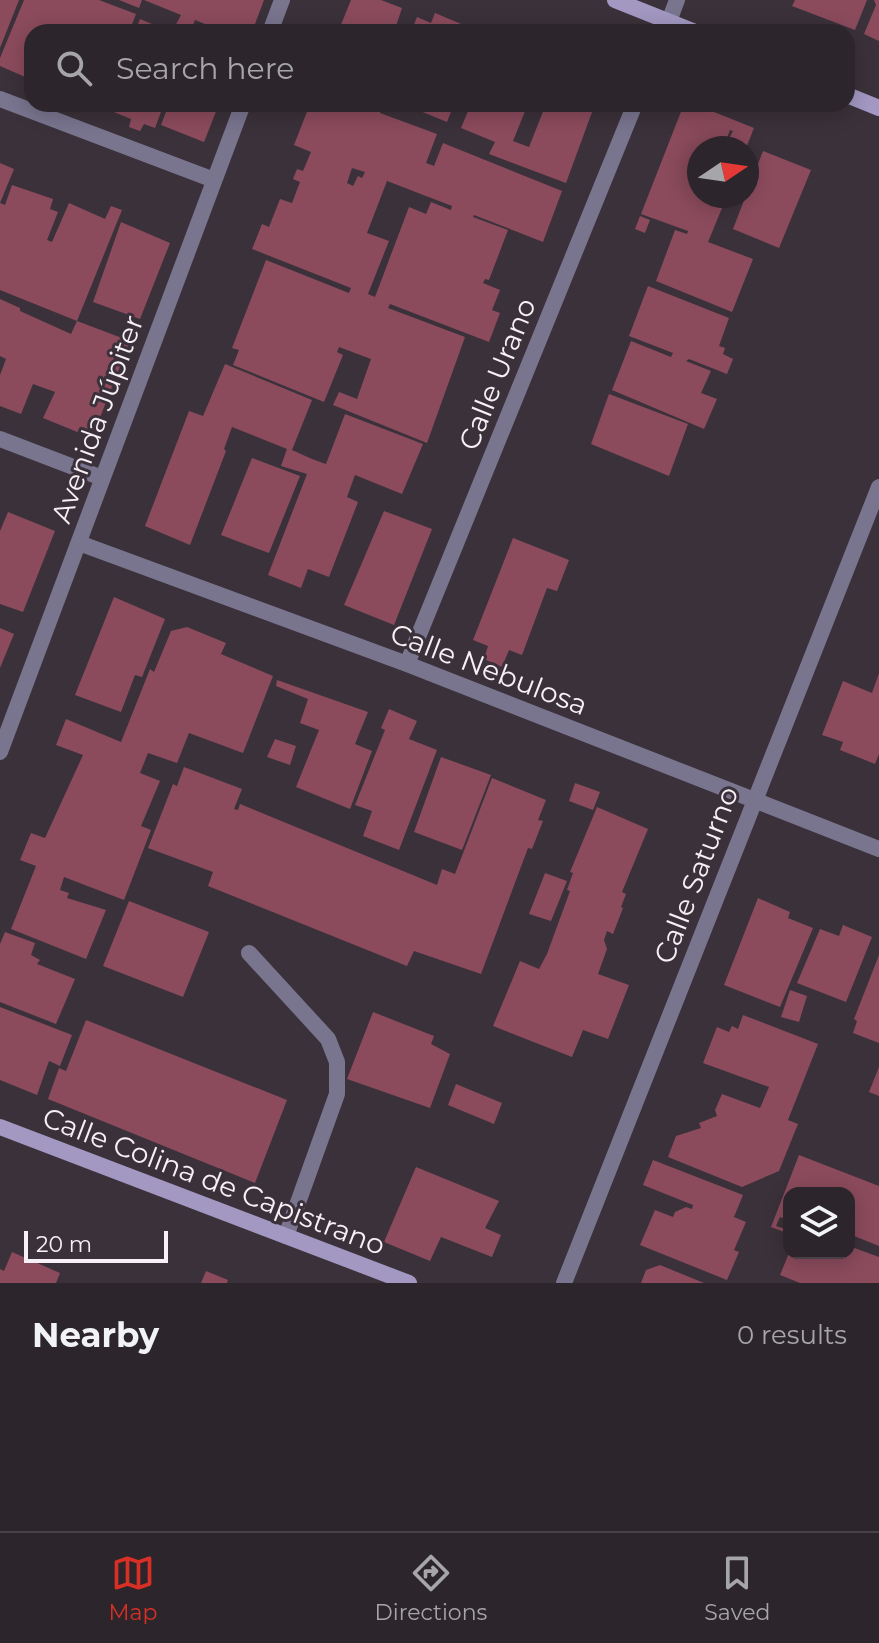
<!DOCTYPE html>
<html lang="en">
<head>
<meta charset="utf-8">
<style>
  :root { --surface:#2c252c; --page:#342d34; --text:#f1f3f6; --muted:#a6a5a9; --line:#484248; --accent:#d93025 }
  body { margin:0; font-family:Montserrat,sans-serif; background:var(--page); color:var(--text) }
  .controls { position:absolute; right:24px; bottom:24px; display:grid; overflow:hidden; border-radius:16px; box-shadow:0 4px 20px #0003 }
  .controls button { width:72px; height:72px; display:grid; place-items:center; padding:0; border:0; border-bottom:2px solid var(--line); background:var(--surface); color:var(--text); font:40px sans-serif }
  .compass { position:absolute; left:687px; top:136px; width:72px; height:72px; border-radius:50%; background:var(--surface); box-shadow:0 4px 20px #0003; rotate:77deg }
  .scale { position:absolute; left:24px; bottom:20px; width:144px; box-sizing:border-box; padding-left:8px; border:4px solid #f7f1f7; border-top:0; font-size:22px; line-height:28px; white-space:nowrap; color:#f7f1f7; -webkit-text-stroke:6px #3b313a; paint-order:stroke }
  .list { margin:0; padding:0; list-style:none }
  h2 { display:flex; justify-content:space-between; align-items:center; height:104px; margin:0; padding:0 32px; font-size:34px }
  h2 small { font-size:26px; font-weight:400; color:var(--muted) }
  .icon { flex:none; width:44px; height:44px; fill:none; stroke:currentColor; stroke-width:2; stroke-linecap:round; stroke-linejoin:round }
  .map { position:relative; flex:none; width:879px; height:1283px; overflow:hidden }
  .search { position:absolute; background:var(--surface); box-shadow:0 4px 20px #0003; left:24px; right:24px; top:24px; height:88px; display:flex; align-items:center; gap:20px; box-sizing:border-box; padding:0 28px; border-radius:24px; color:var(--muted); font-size:30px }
  .sheet { height:248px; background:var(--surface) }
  nav { display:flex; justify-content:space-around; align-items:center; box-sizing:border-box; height:112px; border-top:2px solid var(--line); background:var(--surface); font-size:22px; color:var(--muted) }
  nav a { display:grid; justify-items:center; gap:4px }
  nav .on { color:var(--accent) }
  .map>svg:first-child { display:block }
  .building { fill:#8b4b5d; fill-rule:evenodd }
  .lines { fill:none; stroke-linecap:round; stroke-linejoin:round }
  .lane { stroke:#7a758f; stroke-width:16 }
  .street { stroke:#7a758f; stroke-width:16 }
  .secondary { stroke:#a298c2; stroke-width:16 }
  .labels { text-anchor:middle; stroke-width:6; stroke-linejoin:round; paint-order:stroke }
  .street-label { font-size:28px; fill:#f7f1f7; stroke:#3b313a }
</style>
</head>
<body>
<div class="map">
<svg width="879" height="1283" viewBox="0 0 879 1283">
  <rect width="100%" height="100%" fill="#3b313a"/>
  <path class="building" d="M0,0h19l-19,48z
    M24,0h75l37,14 -7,18h-97v48l-32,-14v-8z
    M119,0h23l-3,8z
    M144,0h120l-12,32h-27l-30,-12 -5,12h-18l9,-17z
    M351,0h30l21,8 -6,18 3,1 -2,5h-59z
    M795,0h72l-12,30 -63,-24z
    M874,0h5v41l-15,-7 12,-29z
    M435,13l31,13 -2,6h-53l6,-15 14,6z
    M140,19l31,13h-36z
    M106,104h58l-9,24 -11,-4 -4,7 -11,-4 2,-8 -27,-11z
    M169,104h50l-15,38 -43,-17z
    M310,104h73l-3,9 57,21 -11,29 8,3 9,-23 119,48 -19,51 -69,-27 -1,2 35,13 -19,50 -4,-1 -2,4 17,7 -8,20 8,3 -11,29 -99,-38 -2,4 77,29 -38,106 -94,-38 6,-13 18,7 14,-40 -32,-12 -2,5 6,3 -19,47 -91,-37 6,-15 -7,-2 34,-88 83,33 2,-5 -99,-39 10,-25 7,3 11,-28 12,4 8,-21 -7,-3 4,-10 6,2 8,-19 -17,-7zM352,168l13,4 -3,6 -4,-2 -5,10 -6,-3zM387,181l65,25 -1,4 -20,-8 -5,12 -17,-7 -34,90 -7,-3 21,-53 -22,-8z
    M403,104h51l-7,18z
    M471,104h57l-15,37 16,6 17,-43h49l-29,79 -77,-29 6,-12 -34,-14z
    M684,104h10l60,24 -8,20 -19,-6 6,-11 -3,-1 -7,18h-24v48h28l-19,46 45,17 -21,53 -76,-31 19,-51 12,4 1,-3 -47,-17z
    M763,151l48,19 -32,78 -46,-19z
    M0,163l14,6 -14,34 5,2 7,-20 41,14 -3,10 8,3 -11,28 5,2 17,-39 36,16 6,-13 11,4 -45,111 53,20 -38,97 -49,-20 12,-26 -22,-8 -12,30 -21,-8v-31l6,-16 -6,-3v-57l20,9v3l51,23 6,-13 -77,-31z
    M640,216l10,4 -5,13 -10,-4z
    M121,222l49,21 -30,76 -47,-17z
    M648,286l81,32 -10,28 6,2 -2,6 10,5 -6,15 -38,-15 -3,2 25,10 -10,22 16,6 -13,30 -92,-39 19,-49 40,16 2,-4 -44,-17z
    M225,364l87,36 -20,50 20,9 14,5 19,-50 78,30 -21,50 -47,-19 -8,22 11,5 -29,75 -21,-8 -7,19 -33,-13 39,-101 -26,-8 6,-17 -55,-22 -8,22 2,2 -36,94 -45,-19 44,-115 14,5z
    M609,394l79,30 -19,52 -78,-32z
    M252,458l48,18 -31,77 -48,-18z
    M384,511l48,18 -38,96 -50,-20z
    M8,512l47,19 -32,81 -23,-8v-73z
    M513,538l56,22 -12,31 -10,-3 -25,67 -13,-5 -7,17 -18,-8 4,-13 -15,-6z
    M114,597l51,22 -23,58 -7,-2 -14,37 -46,-17z
    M187,627l39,16 -5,11 52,22 -30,77 -54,-20 -12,30 -29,-10 -8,20 20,8 -19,45 10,4 -27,70 -60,-23 -4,13 9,3 -2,5 39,12 -20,49 -75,-30 25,-63 -16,-6 11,-27 14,5 38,-83 -27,-10 10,-26 55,23 29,-73 4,3 17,-41z
    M0,628l14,6 -14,34z
    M879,673v81l-4,10 -35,-14 3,-8 -21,-7 21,-54 29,12z
    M277,680l91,32 -13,32 17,7 -22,58 -54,-22 23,-57 -19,-7 8,-24 -32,-13z
    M389,709l28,12 -8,18 28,11 -38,100 -36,-14 9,-25 -17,-6 30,-75 -4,-2z
    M275,739l21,7 -6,19 -23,-8z
    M441,757l50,18 -29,75 -48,-18z
    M184,767l58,22 -8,20 4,1 2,-6 197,81 5,-16 13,5 37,-96 54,22 -8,20 5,1 -11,28 -4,-1 -47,126 -67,-23 -7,15 -199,-80 5,-14 -65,-24 25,-64 4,2z
    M575,783l25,9 -7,18 -24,-9z
    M597,807l51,22 -26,63 4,2 -5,13 2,1 -10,26 -6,-3 -3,9 3,9 -9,25 31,11 -21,54 -25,-9 -11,27 -79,-31 27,-65 19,8 8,-15 23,-63 -3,-1 6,-17 -3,-1z
    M545,873l22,8 -16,40 -22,-7z
    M758,898l32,14 -2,6 25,10 -33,79 -56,-22z
    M129,901l80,31 -26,65 -80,-31z
    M843,925l29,12 -26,65 -49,-19 23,-54 19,7z
    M5,932l30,11 -4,12 9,5 -3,4 38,15 -19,45 -56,-22v-58z
    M879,955v88l-26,-10 4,-12 -3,-2z
    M790,990l17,6 -8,26 -18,-5z
    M0,1007l72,28 -12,31 -11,-5 -12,34 -37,-15z
    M373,1012l61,24 -3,8 19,10 -20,54 -83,-29z
    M743,1015l75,29 -30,76 10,4 -19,47 -37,16 -74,-30 8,-21 25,-8 -2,-5 18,-7 -2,-6 7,-16 38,14 9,-21 -66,-24 14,-36 12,5 3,-6 6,3z
    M86,1020l201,80 -32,83 -207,-84 11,-31 7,3z
    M879,1067v29l-10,-4z
    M456,1084l46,19 -8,21 -46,-19z
    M799,1155l80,31v60l-30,-12v-41h-60v27l-9,-3 -4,9 12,4 -1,3 -16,-6z
    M653,1160l90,35 -9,22 12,5 -12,28 5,2 -12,28 -87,-35 15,-35 18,7 2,-5 11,-5 6,2 1,-4 -50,-20z
    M416,1167l83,34 -14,27 16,7 -9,22 -51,-20 -11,24 -46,-19z
    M849,1246l30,11v26h-79l-20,-8 9,-22h60z
    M12,1252l48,21 -4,10h-56v-14l4,2z
    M660,1265l44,18h-63l5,-13z
    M206,1271l22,9 -1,3h-26z"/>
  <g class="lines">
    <path class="lane" d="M249,953l79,86 9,23v32l-51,142"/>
    <path class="street" d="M270,32l12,-32
      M665,32l12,-32
      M0,99l214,81
      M0,439l102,39
      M79,543l328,121 472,185
      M407,664l228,-560
      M0,752l243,-648
      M564,1283l315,-796"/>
    <path class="secondary" d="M615,0l80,32
      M847,95l32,13
      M0,1127l409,156"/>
  </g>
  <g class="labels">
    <g class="street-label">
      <text transform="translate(497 374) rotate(-68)" y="10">Calle Urano</text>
      <text transform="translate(97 419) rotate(-70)" y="10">Avenida Júpiter</text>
      <text transform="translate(489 669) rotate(21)" y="10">Calle Nebulosa</text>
      <text transform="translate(696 875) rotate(-69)" y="10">Calle Saturno</text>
      <text transform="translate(214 1181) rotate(21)" y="10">Calle Colina de Capistrano</text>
    </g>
  </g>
</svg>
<div class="controls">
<button><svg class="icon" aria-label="layers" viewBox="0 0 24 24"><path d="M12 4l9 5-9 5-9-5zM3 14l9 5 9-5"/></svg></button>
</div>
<svg class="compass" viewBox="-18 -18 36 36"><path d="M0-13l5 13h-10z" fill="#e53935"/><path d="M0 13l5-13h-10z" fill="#a6a5a9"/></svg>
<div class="scale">20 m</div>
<div class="search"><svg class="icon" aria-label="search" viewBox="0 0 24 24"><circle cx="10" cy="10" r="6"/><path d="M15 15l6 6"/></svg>Search here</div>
</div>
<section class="sheet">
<h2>Nearby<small>0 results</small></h2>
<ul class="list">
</ul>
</section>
<nav>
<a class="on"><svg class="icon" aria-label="map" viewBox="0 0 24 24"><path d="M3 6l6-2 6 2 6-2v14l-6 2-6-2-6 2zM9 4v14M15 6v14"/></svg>Map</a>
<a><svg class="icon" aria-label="directions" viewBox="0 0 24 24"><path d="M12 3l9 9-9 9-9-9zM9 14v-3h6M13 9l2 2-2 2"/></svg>Directions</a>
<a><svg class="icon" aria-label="saved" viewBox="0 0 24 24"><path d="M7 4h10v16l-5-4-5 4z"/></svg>Saved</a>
</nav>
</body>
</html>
